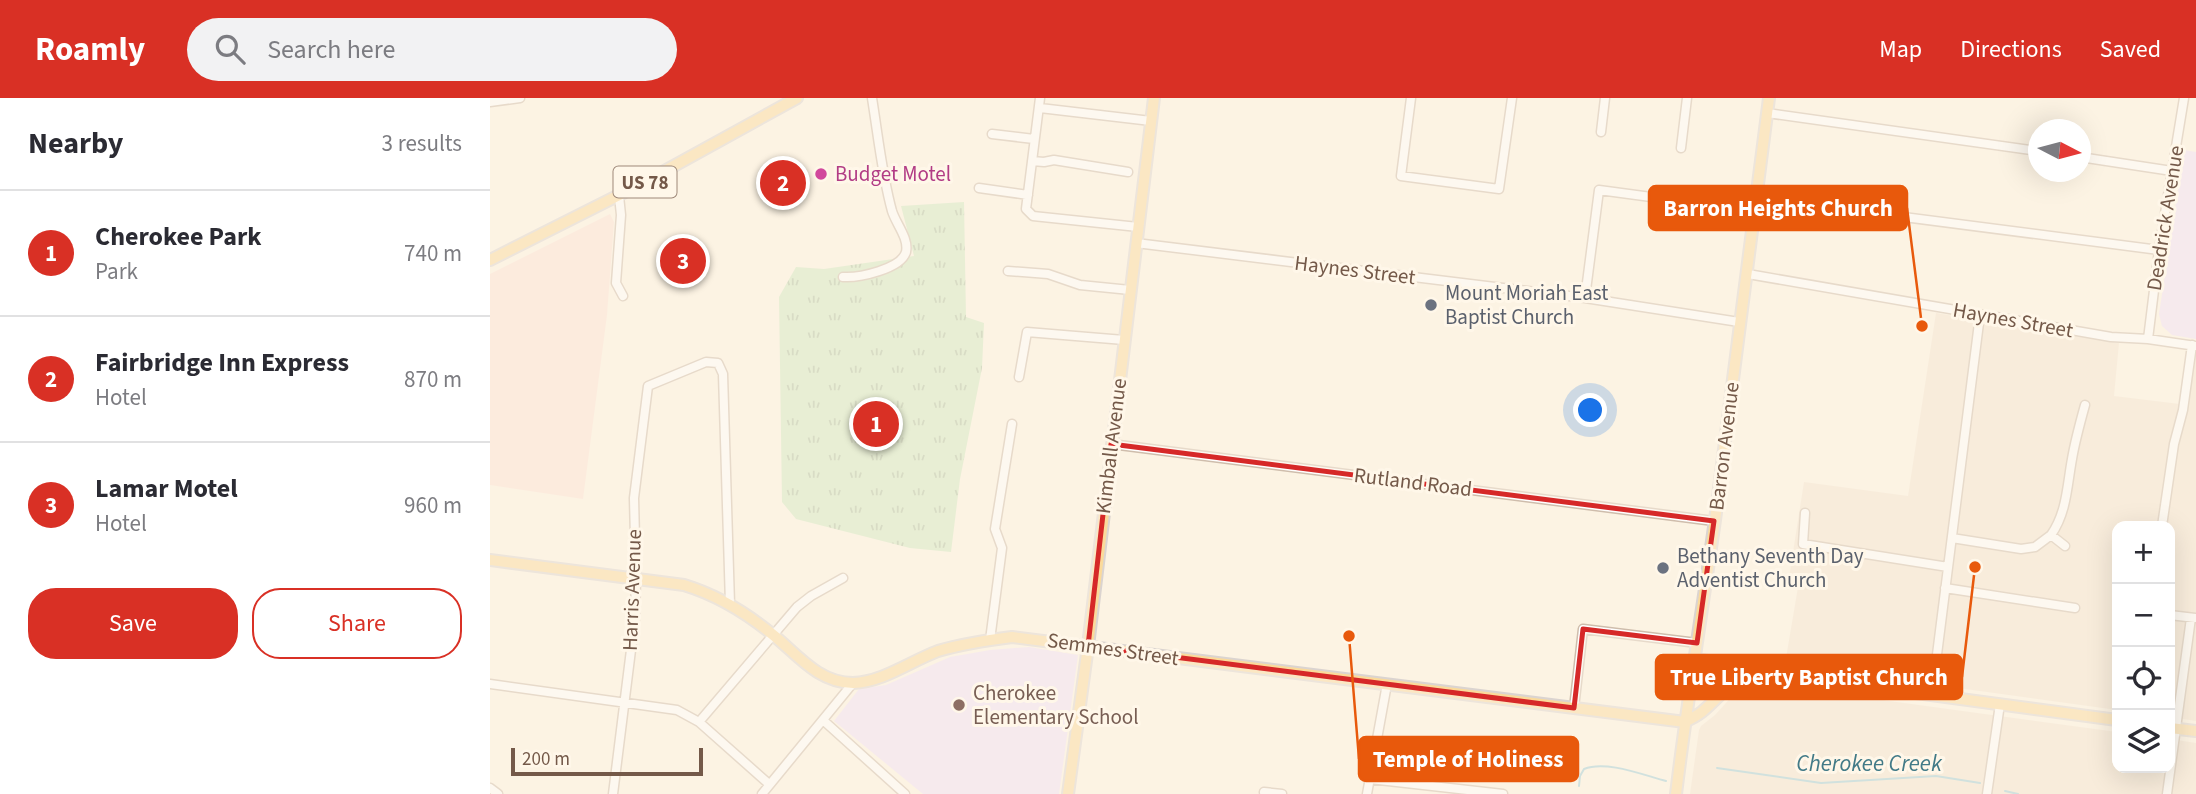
<!DOCTYPE html>
<html lang="en">
<head>
<meta charset="utf-8">
<style>
  :root { --surface:#fff; --page:#f2f2f3; --text:#2b2b33; --muted:#7c7c81; --line:#e1e1e2; --accent:#d93025 }
  body { margin:0; font-family:"Source Sans 3",sans-serif; background:var(--page); color:var(--text) }
  .controls { position:absolute; right:21px; bottom:21px; display:grid; overflow:hidden; border-radius:14px; box-shadow:0 7px 28px #0002 }
  .controls button { width:63px; height:63px; display:grid; place-items:center; padding:0; border:0; border-bottom:2px solid var(--line); background:var(--surface); color:var(--text); font:35px sans-serif }
  .compass { position:absolute; left:1538px; top:21px; width:63px; height:63px; border-radius:50%; background:var(--surface); box-shadow:0 7px 28px #0002; rotate:96deg }
  .scale { position:absolute; left:21px; bottom:18px; width:192px; box-sizing:border-box; padding-left:7px; border:4px solid #745949; border-top:0; font-size:19px; line-height:24px; white-space:nowrap; color:#745949; -webkit-text-stroke:5px #fff7e9; paint-order:stroke }
  .you { position:absolute; left:1101px; top:313px; width:24px; height:24px; margin:-18px; border:5px solid #fff; border-radius:50%; background:#1a73e8; box-shadow:0 0 0 10px #1a73e833 }
  .badge { display:grid; place-items:center; width:46px; height:46px; border-radius:50%; background:var(--accent); color:#fff; font-size:23px; font-weight:700 }
  .pin { position:absolute; translate:-50% -50%; border:4px solid #fff; box-shadow:0 2px 7px #0006 }
  .list { margin:0; padding:0; list-style:none }
  h2 { display:flex; justify-content:space-between; align-items:center; height:91px; margin:0; padding:0 28px; font-size:30px }
  h2 small { font-size:23px; font-weight:400; color:var(--muted) }
  .list li { display:grid; grid-template-columns:46px 1fr auto; gap:21px; align-items:center; box-sizing:border-box; height:126px; padding:0 28px; border-top:2px solid var(--line) }
  .list b { display:block; font-size:26px; white-space:nowrap }
  .list p { margin:0; font-size:23px; white-space:nowrap; color:var(--muted) }
  .list em { font-size:23px; font-style:normal; color:var(--muted) }
  .actions { display:flex; gap:14px; padding:21px 28px }
  .actions a { flex:1; padding:16px 0; border:2px solid var(--accent); border-radius:28px; text-align:center; font-size:24px; color:var(--accent) }
  .actions .main { background:var(--accent); color:#fff }
  .icon { flex:none; width:38px; height:38px; fill:none; stroke:currentColor; stroke-width:2; stroke-linecap:round; stroke-linejoin:round }
  .map { position:relative; flex:none; width:1706px; height:696px; overflow:hidden }
  header { display:flex; align-items:center; gap:42px; box-sizing:border-box; height:98px; padding:0 35px; background:var(--accent); color:#fff }
  header strong { font-size:33px }
  nav { display:flex; gap:38px; margin-inline-start:auto; font-size:24px }
  .search { width:490px; height:63px; background:var(--page); display:flex; align-items:center; gap:18px; box-sizing:border-box; padding:0 24px; border-radius:38px; color:var(--muted); font-size:26px }
  main { display:flex }
  aside { flex:1; background:var(--surface) }
  .map>svg:first-child { display:block }
  .residential { fill:#f4e5d1 }
  .commercial { fill:#fde3d6 }
  .education { fill:#f0e0f8 }
  .grass { fill:url(#grass-tufts) }
  .lines { fill:none; stroke-linecap:round; stroke-linejoin:round }
  .stream { stroke:#9ecdd7; stroke-width:2 }
  .minor-casing { stroke:#cfbdac; stroke-width:11 }
  .major-casing { stroke:#dbd4d0; stroke-width:14 }
  .minor { stroke:#fff; stroke-width:8 }
  .major { stroke:#fbda9b; stroke-width:10 }
  .marked { fill:none; stroke:#d62828; stroke-width:5; stroke-linejoin:round }
  .hotel-dot { fill:#d1479c; stroke:#fff7e9; stroke-width:2.5 }
  .worship-dot { fill:#6b7280; stroke:#fff7e9; stroke-width:2.5 }
  .education-dot { fill:#8d6e63; stroke:#fff7e9; stroke-width:2.5 }
  .labels { text-anchor:middle; stroke-width:6; stroke-linejoin:round; paint-order:stroke }
  .shield { fill:#fff7e9; stroke:#9e8879; stroke-width:2 }
  .shield-label { font-size:19px; font-weight:bold; fill:#745949 }
  .hotel-label { font-size:21px; fill:#b23c85; stroke:#fff7e9; text-anchor:start }
  .street-label { font-size:21px; fill:#745949; stroke:#fff7e9 }
  .worship-label { font-size:21px; fill:#5b616d; stroke:#fff7e9; text-anchor:start }
  .education-label { font-size:21px; fill:#785e54; stroke:#fff7e9; text-anchor:start }
  .water-label { font-size:23px; font-style:italic; fill:#427a87; stroke:#fff7e9 }
  .leader { fill:none; stroke:#e8590c; stroke-width:2.5 }
  .callout-dot { fill:#e8590c; stroke:#fff7e9; stroke-width:2.5 }
  .callout { fill:#e8590c; stroke:#e8590c; stroke-width:2.5 }
  .callout-label { font-size:23px; text-anchor:middle; font-weight:bold; fill:#fff }
</style>
</head>
<body>
<header>
<strong>Roamly</strong>
<div class="search"><svg class="icon" aria-label="search" viewBox="0 0 24 24"><circle cx="10" cy="10" r="6"/><path d="M15 15l6 6"/></svg>Search here</div>
<nav><a>Map</a><a>Directions</a><a>Saved</a></nav>
</header>
<main>
<aside>
<h2>Nearby<small>3 results</small></h2>
<ul class="list">
<li><span class="badge">1</span><div><b>Cherokee Park</b><p>Park</p></div><em>740 m</em></li>
<li><span class="badge">2</span><div><b>Fairbridge Inn Express</b><p>Hotel</p></div><em>870 m</em></li>
<li><span class="badge">3</span><div><b>Lamar Motel</b><p>Hotel</p></div><em>960 m</em></li>
</ul>
<div class="actions"><a class="main">Save</a><a>Share</a></div>
</aside>
<div class="map">
<svg width="1706" height="696" viewBox="0 0 1706 696">
  <defs>
    <pattern id="grass-tufts" width="24" height="20" patternUnits="userSpaceOnUse" patternTransform="scale(1.75)"><rect width="24" height="20" fill="#d1e9c1"/><path d="M3 7l-1-3M5 7V3M7 7l1-3M15 17l-1-3M17 17v-4M19 17l1-3" fill="none" stroke="#aec09f"/></pattern>
  </defs>
  <rect width="100%" height="100%" fill="#fcf3e3"/>
  <path class="residential" d="M1446,215l183,30 -5,53 74,9 8,-50v366l-26,-4v-191h-53v184l-332,-46 13,-77 -10,-3 16,-102 104,14z
    M1268,585l359,49v36h53v-29l26,4v51h-506l9,-64 2,-4 14,-11 21,-23 11,-6z"/>
  <path class="commercial" d="M120,116l4,8 -7,93 -24,184 -93,-14v-211z"/>
  <path class="education" d="M1694,52l12,2v187l-24,-4 -10,-9 -3,-12z
    M539,549l49,8 -19,139h-136l-89,-73 25,-32 27,-4 64,-28 40,-7z"/>
  <path class="grass" d="M474,104l2,115 18,6 -2,45 -22,111 -9,73 -41,-4 -114,-29 -14,-17 -3,-205 17,-30 28,2 90,-13 -13,-50z"/>
  <g class="lines">
    <path class="stream" d="M1227,670l104,15 115,-7 44,7
      M1089,688l1,-10 4,-7c22,-9 59,6 82,12
      M1515,693l13,3"/>
    <defs>
      <path id="minor" d="M550,0l-14,111 7,7 105,11
        M921,0l-10,78 98,13 13,-91
        M0,4l30,-4
        M550,10l111,13
        M1277,15l271,38
        M1111,34l4,-34
        M502,36l42,5
        M1191,50l6,-50
        M1590,59l92,14
        M542,63l12,1 10,-2 74,12
        M489,90l49,7
        M129,98l2,19 -5,68 7,13
        M1267,100l402,52
        M646,145l449,55 154,24
        M518,173l40,3 32,11 50,5
        M1258,176l363,63 37,2 48,7
        M353,179c16,1 58,-8 63,-25 3,-14 -10,-28 -14,-41 -10,-36 -14,-76 -20,-113
        M1095,200l14,-108 156,21
        M1658,241l11,-89 25,-152
        M529,279l8,-45 97,8
        M621,346l603,77
        M1315,415l-2,31 145,23
        M1672,428l12,-82 9,-34 9,-65
        M1462,440l69,11 14,-2 16,-12
        M1575,448l-14,-11c16,-23 16,-49 21,-76 3,-18 8,-36 13,-54
        M1455,490l130,20
        M1680,517l25,3
        M500,542l12,-92 -7,-19 17,-105
        M0,586l187,26 22,12 70,62
        M1442,596l48,-379
        M1084,610l9,-79 114,14
        M334,623l81,73
        M209,624l98,-115 14,-11 32,-18
        M880,681l133,15
        M0,690l8,6
        M774,694l18,2
        M123,696l22,-176 1,-39 -2,-81 14,-112 58,-24 12,1 5,11 7,230
        M272,696l91,-111
        M877,696l20,-110
        M1497,696l13,-90
        M1677,696l24,-176"/>
      <path id="major" d="M0,162l151,-76 156,-86
        M0,462l194,25c33,10 61,27 88,49 25,20 46,49 81,49 30,-1 58,-22 85,-32 24,-7 50,-11 74,-14l673,85c7,-4 14,-7 19,-12 18,-15 30,-35 55,-38l358,48
        M1205,561l48,8 11,6
        M1680,630l26,3
        M578,696l20,-148 66,-548
        M1186,696c11,-92 26,-182 39,-274 18,-141 36,-281 54,-422"/>
    </defs>
    <use href="#minor" class="minor-casing"/>
    <use href="#major" class="major-casing"/>
    <use href="#minor" class="minor"/>
    <use href="#major" class="major"/>
  </g>
  <path d="M0 0H1706V696H0ZM621,346l603,77 -17,122 -114,-14 -9,79 -486,-62z" fill="#fcf3e3" fill-opacity=".55" fill-rule="evenodd"/>
  <path class="marked" d="M621,346l603,77 -17,122 -114,-14 -9,79 -486,-62z"/>
  <circle class="hotel-dot" cx="331" cy="76" r="7"/>
  <g class="worship-dot">
    <circle cx="941" cy="207" r="7"/>
    <circle cx="1173" cy="470" r="7"/>
  </g>
  <circle class="education-dot" cx="469" cy="607" r="7"/>
  <g class="labels">
    <rect class="shield" x="123.5" y="68.5" width="63" height="31" rx="5"/>
    <g class="shield-label">
      <text x="155" y="91">US 78</text>
    </g>
    <g class="hotel-label">
      <text x="345" y="83">Budget Motel</text>
    </g>
    <g class="street-label">
      <text transform="translate(1675 120) rotate(-81)" y="7">Deadrick Avenue</text>
      <text transform="translate(865 172) rotate(7)" y="7">Haynes Street</text>
      <text transform="translate(1523 222) rotate(10)" y="7">Haynes Street</text>
      <text transform="translate(621 348) rotate(-83)" y="7">Kimball Avenue</text>
      <text transform="translate(1234 348) rotate(-83)" y="7">Barron Avenue</text>
      <text transform="translate(923 384) rotate(7)" y="7">Rutland Road</text>
      <text transform="translate(142 492) rotate(-88)" y="7">Harris Avenue</text>
      <text transform="translate(623 551) rotate(8)" y="7">Semmes Street</text>
    </g>
    <g class="worship-label">
      <text x="955" y="202">Mount Moriah East<tspan x="955" dy="24">Baptist Church</tspan></text>
      <text x="1187" y="465">Bethany Seventh Day<tspan x="1187" dy="24">Adventist Church</tspan></text>
    </g>
    <g class="education-label">
      <text x="483" y="602">Cherokee<tspan x="483" dy="24">Elementary School</tspan></text>
    </g>
    <g class="water-label">
      <text x="1379" y="673">Cherokee Creek</text>
    </g>
  </g>
  <path class="leader" d="M1432 228L1417 110M1485 469L1472 579M859 538L869 661"/>
  <g class="callout-dot">
    <circle cx="1432" cy="228" r="7"/>
    <circle cx="1485" cy="469" r="7"/>
    <circle cx="859" cy="538" r="7"/>
  </g>
  <g class="callout">
    <rect x="1159" y="88" width="258" height="44" rx="7"/>
    <rect x="1166" y="557" width="306" height="44" rx="7"/>
    <rect x="869" y="639" width="219" height="44" rx="7"/>
  </g>
  <g class="callout-label">
    <text x="1288" y="118">Barron Heights Church</text>
    <text x="1319" y="587">True Liberty Baptist Church</text>
    <text x="978" y="669">Temple of Holiness</text>
  </g>
</svg>
<div class="controls">
<button>+</button>
<button>−</button>
<button><svg class="icon" aria-label="locate" viewBox="0 0 24 24"><circle cx="12" cy="12" r="6"/><path d="M12 2v4M12 18v4M2 12h4M18 12h4"/></svg></button>
<button><svg class="icon" aria-label="layers" viewBox="0 0 24 24"><path d="M12 4l9 5-9 5-9-5zM3 14l9 5 9-5"/></svg></button>
</div>
<svg class="compass" viewBox="-18 -18 36 36"><path d="M0-13l5 13h-10z" fill="#e53935"/><path d="M0 13l5-13h-10z" fill="#7c7c81"/></svg>
<div class="scale">200 m</div>
<div class="you"></div>
<div class="pin badge" style="left:386px;top:326px">1</div>
<div class="pin badge" style="left:293px;top:85px">2</div>
<div class="pin badge" style="left:193px;top:163px">3</div>
</div>
</main>
</body>
</html>
